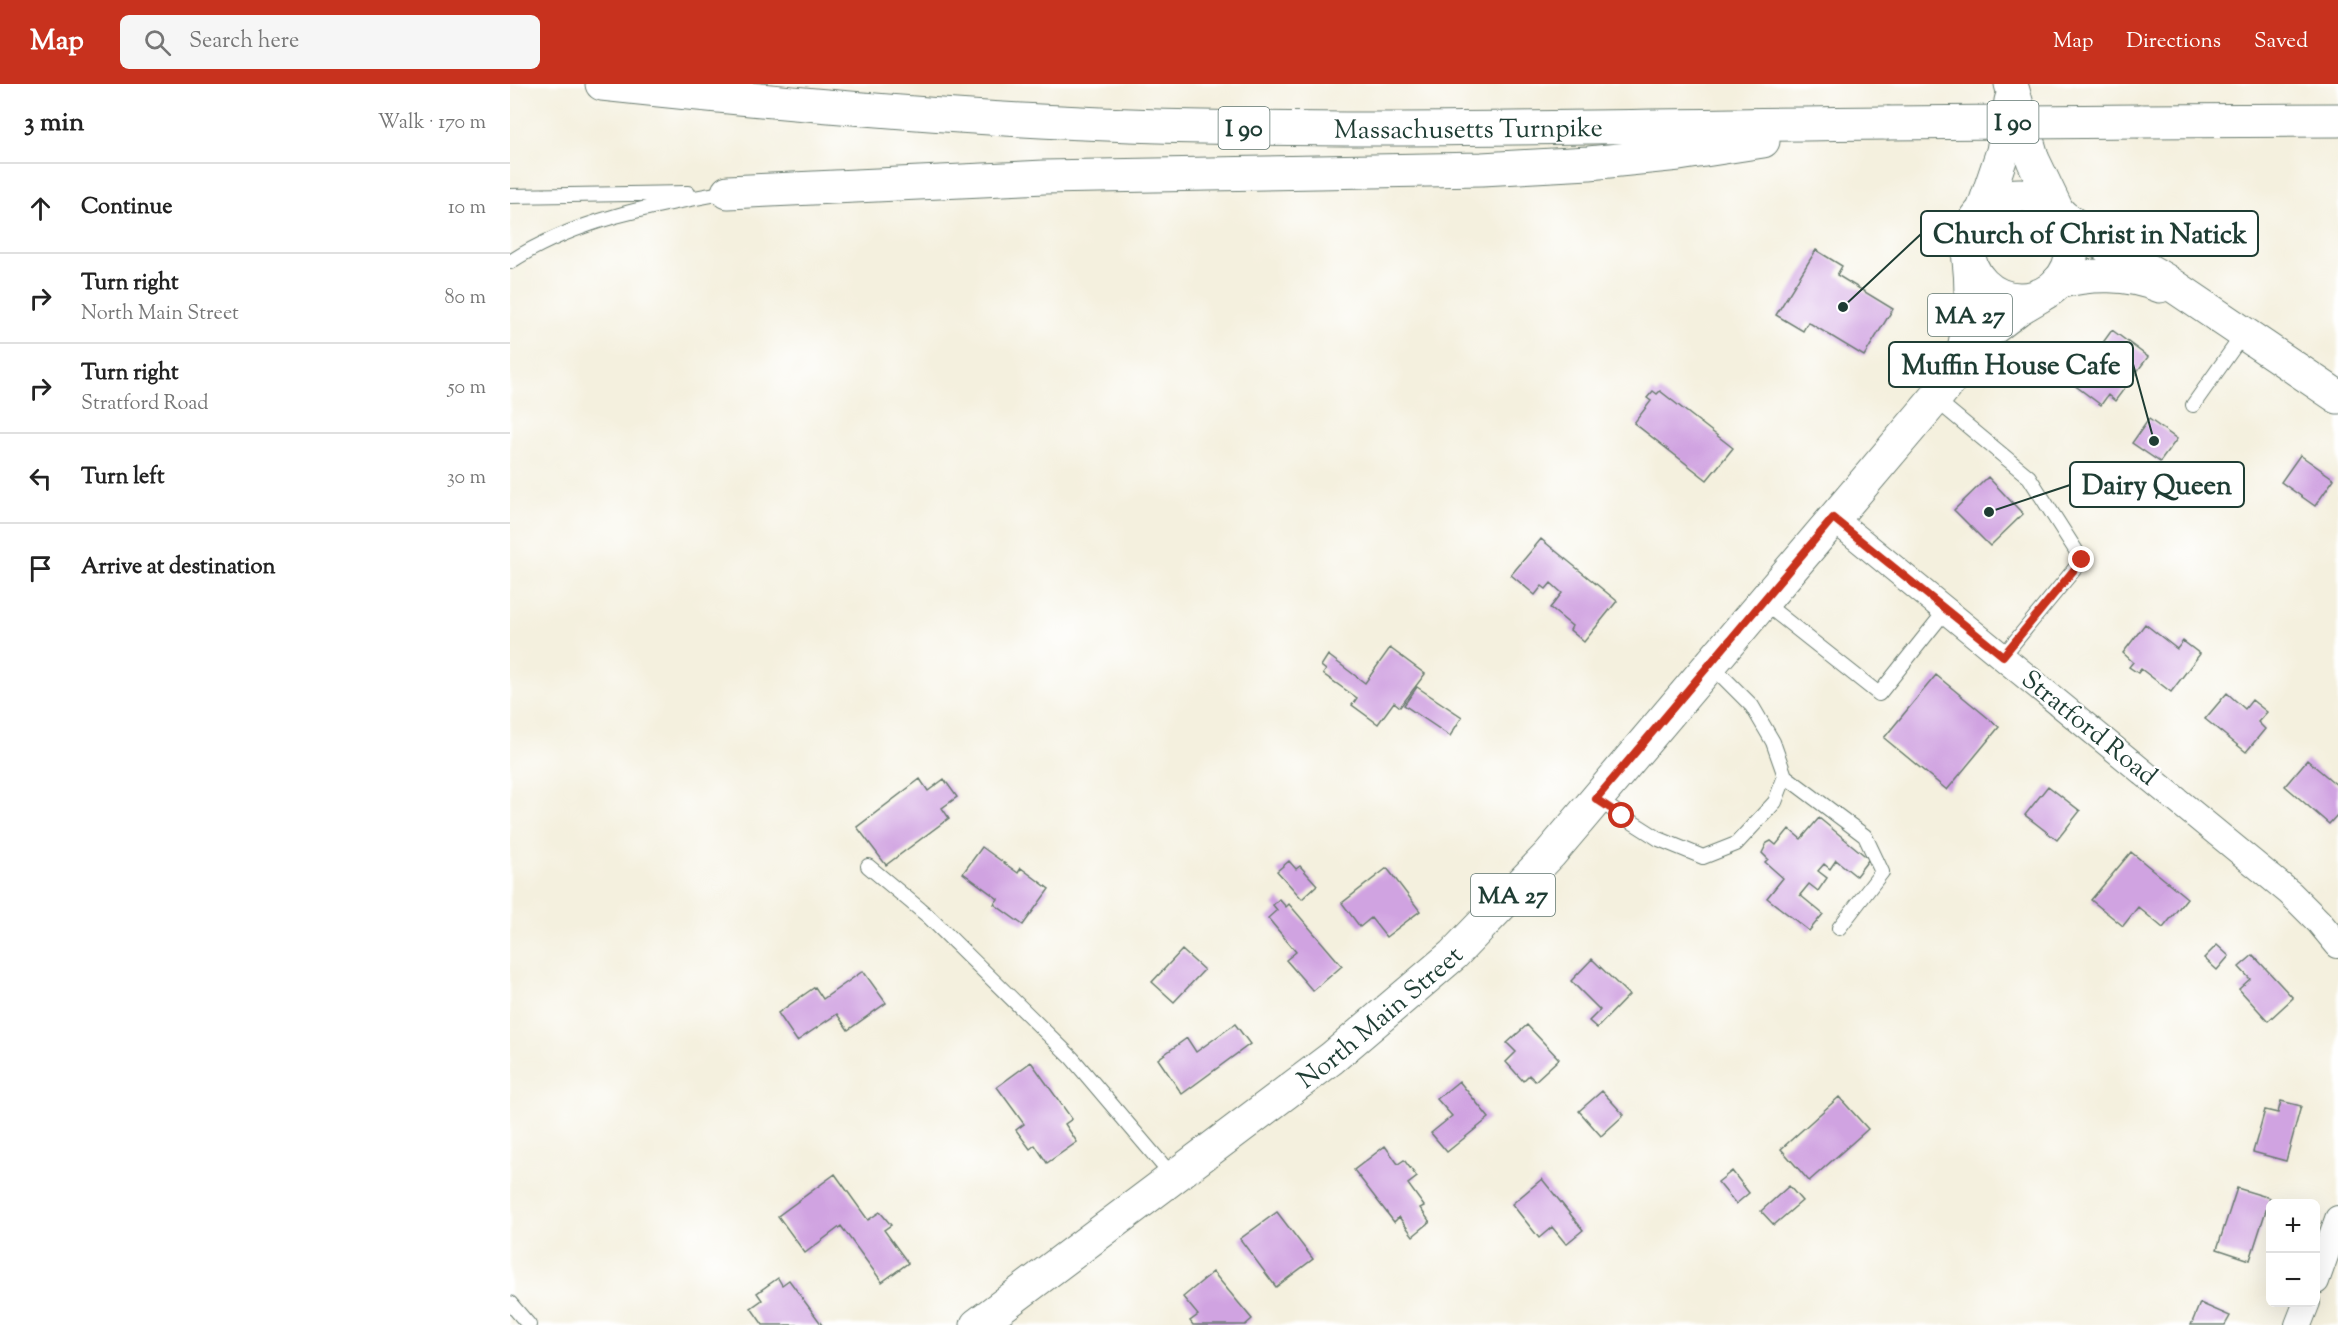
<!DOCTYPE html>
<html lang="en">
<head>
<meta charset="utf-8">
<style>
  :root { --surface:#fff; --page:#f6f6f6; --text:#222; --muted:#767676; --line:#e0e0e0; --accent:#c8321e }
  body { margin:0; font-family:"Sorts Mill Goudy",serif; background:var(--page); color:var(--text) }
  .controls { position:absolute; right:18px; bottom:18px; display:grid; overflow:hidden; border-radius:9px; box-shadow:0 6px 24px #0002 }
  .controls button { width:54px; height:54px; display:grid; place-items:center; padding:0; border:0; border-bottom:2px solid var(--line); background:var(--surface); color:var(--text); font:30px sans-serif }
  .stop { position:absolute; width:18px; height:18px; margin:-14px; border:4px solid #c8321e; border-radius:50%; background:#fff }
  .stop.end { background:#c8321e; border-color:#fff; box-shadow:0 2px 6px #0008 }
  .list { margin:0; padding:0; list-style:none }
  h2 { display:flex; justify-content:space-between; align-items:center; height:78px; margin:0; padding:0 24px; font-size:26px }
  h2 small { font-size:20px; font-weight:400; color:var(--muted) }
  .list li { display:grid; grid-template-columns:39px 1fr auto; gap:18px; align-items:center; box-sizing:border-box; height:90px; padding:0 24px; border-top:2px solid var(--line) }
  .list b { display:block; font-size:22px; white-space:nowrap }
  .list p { margin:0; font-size:20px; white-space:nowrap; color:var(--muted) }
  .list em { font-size:20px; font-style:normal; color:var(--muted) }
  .icon { flex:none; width:33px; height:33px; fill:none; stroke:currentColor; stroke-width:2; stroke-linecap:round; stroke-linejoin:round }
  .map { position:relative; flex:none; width:1828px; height:1241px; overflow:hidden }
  header { display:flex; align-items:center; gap:36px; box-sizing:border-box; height:84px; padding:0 30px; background:var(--accent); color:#fff }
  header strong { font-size:28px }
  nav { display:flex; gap:33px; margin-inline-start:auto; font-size:21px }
  .search { width:420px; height:54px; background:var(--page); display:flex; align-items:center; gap:15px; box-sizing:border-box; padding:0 21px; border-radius:9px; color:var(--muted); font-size:22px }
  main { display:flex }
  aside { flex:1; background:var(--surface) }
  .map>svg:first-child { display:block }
  .building { fill:#d0a3e1 }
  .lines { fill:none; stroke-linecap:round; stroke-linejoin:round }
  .lane-casing { stroke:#6a7c70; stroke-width:16 }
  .street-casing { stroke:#6a7c70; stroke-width:28 }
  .secondary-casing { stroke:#6a7c70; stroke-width:35 }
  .primary-casing { stroke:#6a7c70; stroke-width:35 }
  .highway-casing { stroke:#6a7c70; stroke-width:35 }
  .lane { stroke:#fff; stroke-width:14 }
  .street { stroke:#fff; stroke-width:26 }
  .secondary { stroke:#fff; stroke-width:33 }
  .primary { stroke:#fff; stroke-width:33 }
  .highway { stroke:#fff; stroke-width:33 }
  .highway-bridge-casing { stroke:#6a7c70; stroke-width:35; stroke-linecap:butt }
  .highway-bridge { stroke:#fff; stroke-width:33 }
  .route { stroke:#c8321e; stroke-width:8 }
  .labels { text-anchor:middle; stroke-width:4.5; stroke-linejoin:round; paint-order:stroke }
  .shield { fill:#fff; stroke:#627771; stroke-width:1.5 }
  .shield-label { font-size:24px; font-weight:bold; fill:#1f3d34 }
  .street-label { font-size:26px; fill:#1f3d34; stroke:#fff }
  .leader { fill:none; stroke:#1f3d34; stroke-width:2 }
  .callout-dot { fill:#1f3d34; stroke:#fff; stroke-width:2 }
  .callout { fill:#fff; stroke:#1f3d34; stroke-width:2 }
  .callout-label { font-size:27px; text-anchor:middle; font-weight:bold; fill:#1f3d34 }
</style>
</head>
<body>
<header>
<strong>Map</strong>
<div class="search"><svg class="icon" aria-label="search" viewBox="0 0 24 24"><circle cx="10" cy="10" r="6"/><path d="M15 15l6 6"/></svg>Search here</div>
<nav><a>Map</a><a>Directions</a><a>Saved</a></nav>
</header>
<main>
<aside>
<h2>3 min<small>Walk · 170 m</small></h2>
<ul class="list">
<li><svg class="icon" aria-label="ahead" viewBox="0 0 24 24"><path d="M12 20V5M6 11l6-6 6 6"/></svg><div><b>Continue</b></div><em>10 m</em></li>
<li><svg class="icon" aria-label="right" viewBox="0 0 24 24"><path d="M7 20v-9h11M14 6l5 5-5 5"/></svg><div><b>Turn right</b><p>North Main Street</p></div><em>80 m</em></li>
<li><svg class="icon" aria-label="right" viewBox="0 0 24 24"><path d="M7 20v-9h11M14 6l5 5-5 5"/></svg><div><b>Turn right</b><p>Stratford Road</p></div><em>50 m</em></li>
<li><svg class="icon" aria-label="left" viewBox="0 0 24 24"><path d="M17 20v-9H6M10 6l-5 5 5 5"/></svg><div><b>Turn left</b></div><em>30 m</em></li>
<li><svg class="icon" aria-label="arrive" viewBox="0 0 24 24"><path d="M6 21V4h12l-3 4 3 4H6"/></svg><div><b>Arrive at destination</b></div></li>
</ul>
</aside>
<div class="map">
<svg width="1828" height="1241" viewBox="0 0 1828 1241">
  <rect width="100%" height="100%" fill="#fff"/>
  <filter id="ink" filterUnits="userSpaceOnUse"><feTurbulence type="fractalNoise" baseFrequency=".0167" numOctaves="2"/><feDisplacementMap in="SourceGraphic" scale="12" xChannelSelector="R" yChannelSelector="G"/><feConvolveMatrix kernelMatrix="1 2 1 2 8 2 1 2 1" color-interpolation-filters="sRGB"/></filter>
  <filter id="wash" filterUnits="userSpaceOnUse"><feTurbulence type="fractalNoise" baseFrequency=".008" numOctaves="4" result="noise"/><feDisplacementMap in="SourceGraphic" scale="24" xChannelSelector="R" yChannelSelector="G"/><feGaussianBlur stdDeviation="1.35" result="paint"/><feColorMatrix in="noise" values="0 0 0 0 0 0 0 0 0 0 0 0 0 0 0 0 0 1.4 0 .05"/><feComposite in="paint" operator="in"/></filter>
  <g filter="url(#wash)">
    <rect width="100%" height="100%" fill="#f4f0de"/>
    <g id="blocks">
      <path class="building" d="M1306,166l26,16 -5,9 56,34 -29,47 -56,-34 -5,9 -27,-16z
        M1602,246l36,27 -33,44 -7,-6 -7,10 -28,-21z
        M1143,307l4,3 3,-3 73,57 -26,32 -73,-57 17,-22 -4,-3z
        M1639,335l28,20 -17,23 -28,-19z
        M1790,371l34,24 -19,27 -34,-24z
        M1478,393l35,37 -33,32 -36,-36z
        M1031,455l76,62 -33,41 -14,-12 2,-4 -22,-18 12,-15 -11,-10 -5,6 -4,-3 -7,9 -24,-20z
        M1635,540l32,25 6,-8 17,13 -29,38 -30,-23 -3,4 -9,-6 4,-5 -10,-9z
        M880,564l35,26 -25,33 -6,-5 -16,22 -26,-19 5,-7 -34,-24 3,-4 -5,-4 7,-11 37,28z
        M1426,591l63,52 -52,63 -63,-52z
        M907,603l45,30 -12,19 -46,-31z
        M1717,609l18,16 7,-9 15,12 -9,10 7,7 -19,23 -41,-33z
        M1797,676l31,26v28l-9,10 -44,-38z
        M410,695l8,12 16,-12 13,18 -15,11 7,10 -63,47 -29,-38z
        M1538,702l32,25 -23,29 -32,-25z
        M1309,734l50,41 -13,17 -20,-16 -6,9 -6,-5 -6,7 9,7 -9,13 -9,-7 -9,11 23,19 -14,17 -42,-33 16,-20 -18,-16 3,-3 -6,-6 5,-10 4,-2 5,4 13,-16 12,10z
        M472,763l36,26 3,-5 28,21 -26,36 -29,-21 4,-5 -35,-26z
        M1621,768l56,46 -24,30 -25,-21 -15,19 -32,-26z
        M779,777l7,8 4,-3 17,19 -15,14 -25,-28z
        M877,784l33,43 -34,26 -15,-19 -11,9 -18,-24z
        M769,815l7,8 3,-3 53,62 -29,25 -27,-31 10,-8 -28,-34 9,-8 -4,-5z
        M1707,861l12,11 -12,14 -13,-12z
        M672,866l22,20 -30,32 -22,-20z
        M1743,871l40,43 -25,23 -29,-32 11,-10 -11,-12z
        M1082,875l37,36 -32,33 -8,-7 11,-11 -29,-29z
        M353,887l23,32 -38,27 -11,-16 -40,27 -19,-28 37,-26 8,12z
        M725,940l15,20 -68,50 -24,-35 29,-21 9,14z
        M1017,941l32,34 -24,22 -6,-6 -6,6 -17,-19 10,-10 -9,-9z
        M521,978l41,57 -7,5 12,18 -30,21 -12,-18 -5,4 -14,-19 8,-6 -27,-37z
        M949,997l30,37 -42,34 -16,-19 21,-17 -15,-17z
        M1092,1007l22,24 -23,21 -22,-25z
        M1329,1013l29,32 -59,52 -28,-32z
        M1771,1017l20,5 -15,55 -33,-9 12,-42 13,3z
        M875,1062l13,18 6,-4 13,17 -9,7 16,22 -4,2 10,14 -17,14 -14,-19 -5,5 -40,-52z
        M1222,1087l17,22 -13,11 -18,-22z
        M325,1090l33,46 12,-8 11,13 -7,5 24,33 -26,19 -41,-56 -36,27 -27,-37z
        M1032,1095l41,51 -17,14 -14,-17 -13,11 -27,-34z
        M1279,1102l13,15 -28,24 -13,-14z
        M1727,1104l33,10 -20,62 -33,-11z
        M767,1128l36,47 -37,28 -36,-48z
        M703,1188l39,47 -7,6h-52l-3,-4 8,-6 -15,-18z
        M268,1194l4,7 7,-5 33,45h-59l-12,-17 11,-8 -5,-7z
        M1690,1219l30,13 -5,9h-34z"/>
    </g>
  </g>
  <g filter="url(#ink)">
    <use href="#blocks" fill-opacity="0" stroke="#6a7c70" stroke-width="1.5"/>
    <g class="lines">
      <defs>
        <path id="lane" d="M0,112l178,-3
          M0,178c64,-42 144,-57 218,-70
          M1425,315l94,78 53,83 -79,96
          M1683,321l51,-72
          M1253,518l116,92 67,-84
          M1275,692l80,60 17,36 -43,56
          M1086,715l63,40 44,18 33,-13 39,-42 10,-26 -12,-34 -21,-36 -42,-42
          M358,782l60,50 144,142 101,119
          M0,1219l19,22"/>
        <path id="street" d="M1323,434l457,375 29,29 19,23
          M1806,1197l22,-62
          M1788,1241l9,-23"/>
        <path id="secondary" d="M1552,132l33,23 70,41 173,117
          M1548,198c33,-9 70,-9 102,4"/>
        <g id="primary">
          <path d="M1501,0l22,76 23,48"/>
          <circle cx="1510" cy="163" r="52"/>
          <path d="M1473,126l20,-59 8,-50"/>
          <path d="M1449,280c12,-33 14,-70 10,-104"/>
          <path id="s1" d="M467,1241l355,-267 121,-103 97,-101 385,-455 53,-67 30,-23 22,-13"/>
        </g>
        <g id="highway">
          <path id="s2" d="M92,0c176,19 352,35 528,41 252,9 505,0 757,-2"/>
          <path d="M1630,37l198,-1"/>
          <path d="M218,108l316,-15 438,-8 107,-6 90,-9 84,-13"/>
        </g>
      </defs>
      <use href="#lane" class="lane-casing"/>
      <use href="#street" class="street-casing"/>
      <use href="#secondary" class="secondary-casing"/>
      <use href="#primary" class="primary-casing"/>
      <use href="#highway" class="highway-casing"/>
      <use href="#lane" class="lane"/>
      <use href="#street" class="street"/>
      <use href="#secondary" class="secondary"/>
      <use href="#primary" class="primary"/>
      <use href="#highway" class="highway"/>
      <defs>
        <path id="highway-bridge" d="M1377,39l253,-2"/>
      </defs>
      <use href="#highway-bridge" class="highway-bridge-casing"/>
      <use href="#highway-bridge" class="highway-bridge"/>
    </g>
  </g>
  <g class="lines" filter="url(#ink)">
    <path class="route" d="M1112,732l-26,-17 237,-281 170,138 79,-96"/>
  </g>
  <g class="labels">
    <g class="shield">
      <rect x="1477.5" y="17" width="51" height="42" rx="4.5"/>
      <rect x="708.5" y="23" width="51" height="42" rx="4.5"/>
      <rect x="1418" y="210" width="84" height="42" rx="4.5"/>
      <rect x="961" y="790" width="84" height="42" rx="4.5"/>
    </g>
    <g class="shield-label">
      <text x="1503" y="46">I 90</text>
      <text x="734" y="52">I 90</text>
      <text x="1460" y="239">MA 27</text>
      <text x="1003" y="819">MA 27</text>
    </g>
    <g class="street-label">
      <text dy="9" stroke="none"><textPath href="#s2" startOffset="868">Massachusetts Turnpike</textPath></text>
      <text transform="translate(1580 643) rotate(39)" y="9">Stratford Road</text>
      <text dy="9" stroke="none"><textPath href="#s1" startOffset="507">North Main Street</textPath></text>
    </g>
  </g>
  <path class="leader" d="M1333 223L1411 150M1644 357L1623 280M1479 428L1560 401"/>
  <g class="callout-dot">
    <circle cx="1333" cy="223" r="6"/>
    <circle cx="1644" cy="357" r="6"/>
    <circle cx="1479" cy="428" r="6"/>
  </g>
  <g class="callout">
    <rect x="1411" y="127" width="337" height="45" rx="6"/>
    <rect x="1379" y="258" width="244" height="45" rx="6"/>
    <rect x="1560" y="378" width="174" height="45" rx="6"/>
  </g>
  <g class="callout-label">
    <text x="1580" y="159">Church of Christ in Natick</text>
    <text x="1501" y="290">Muffin House Cafe</text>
    <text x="1647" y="410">Dairy Queen</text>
  </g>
</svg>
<div class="controls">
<button>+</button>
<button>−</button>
</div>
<div class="stop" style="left:1112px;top:732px"></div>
<div class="stop end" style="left:1572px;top:476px"></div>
</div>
</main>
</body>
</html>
